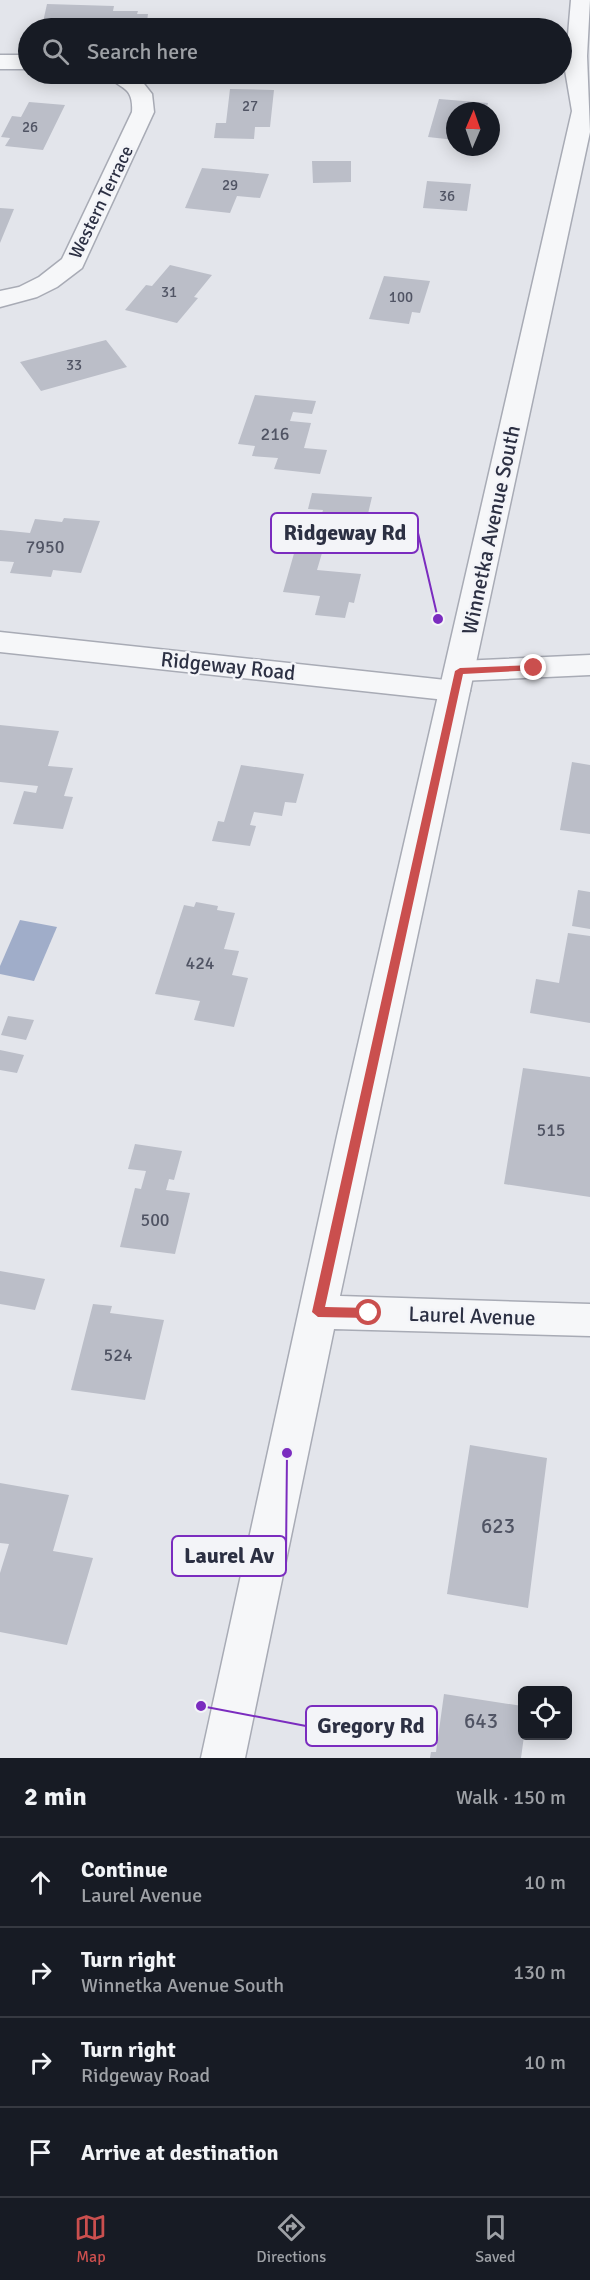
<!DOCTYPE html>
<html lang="en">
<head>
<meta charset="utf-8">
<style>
  :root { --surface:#171b24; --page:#242831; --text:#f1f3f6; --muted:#9ea1a6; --line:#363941; --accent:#ca4f4e }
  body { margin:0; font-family:Signika,sans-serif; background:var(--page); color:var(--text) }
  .controls { position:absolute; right:18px; bottom:18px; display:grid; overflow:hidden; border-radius:9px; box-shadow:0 3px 15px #0003 }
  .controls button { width:54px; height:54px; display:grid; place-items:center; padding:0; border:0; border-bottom:2px solid var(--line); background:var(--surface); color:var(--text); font:30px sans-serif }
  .compass { position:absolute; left:446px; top:102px; width:54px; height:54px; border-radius:50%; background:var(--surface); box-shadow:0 3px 15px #0003; rotate:2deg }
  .stop { position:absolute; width:18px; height:18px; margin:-14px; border:4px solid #ca4f4e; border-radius:50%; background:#fff }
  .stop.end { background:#ca4f4e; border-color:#fff; box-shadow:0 2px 6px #0008 }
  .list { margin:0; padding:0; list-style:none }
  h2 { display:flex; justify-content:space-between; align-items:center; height:78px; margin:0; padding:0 24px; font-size:26px }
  h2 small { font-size:20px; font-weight:400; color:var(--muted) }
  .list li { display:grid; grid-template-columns:39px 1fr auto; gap:18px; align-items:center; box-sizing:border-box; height:90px; padding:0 24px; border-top:2px solid var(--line) }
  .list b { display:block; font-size:22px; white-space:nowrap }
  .list p { margin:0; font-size:20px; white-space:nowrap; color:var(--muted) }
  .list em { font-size:20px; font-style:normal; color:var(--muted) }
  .icon { flex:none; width:33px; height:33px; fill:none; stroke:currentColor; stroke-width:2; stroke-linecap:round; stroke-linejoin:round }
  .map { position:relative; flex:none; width:590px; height:1758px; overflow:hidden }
  .search { position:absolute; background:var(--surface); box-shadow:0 3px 15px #0003; left:18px; right:18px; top:18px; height:66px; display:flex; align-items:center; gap:15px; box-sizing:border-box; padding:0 21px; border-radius:33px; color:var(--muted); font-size:22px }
  .sheet { height:438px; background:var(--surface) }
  nav { display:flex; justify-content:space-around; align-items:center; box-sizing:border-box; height:84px; border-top:2px solid var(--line); background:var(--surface); font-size:16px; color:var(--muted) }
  nav a { display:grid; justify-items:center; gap:3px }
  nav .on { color:var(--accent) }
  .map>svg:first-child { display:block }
  .water { fill:#a0adc9 }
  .building { fill:#bbbec8 }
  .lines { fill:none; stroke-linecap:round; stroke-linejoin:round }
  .minor-casing { stroke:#a8abb5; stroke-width:3 }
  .tertiary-casing { stroke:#a8abb5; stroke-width:3 }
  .minor { fill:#f6f7f9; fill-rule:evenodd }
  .tertiary { fill:#f6f7f9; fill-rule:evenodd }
  .route { fill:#ca4f4e }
  .labels { text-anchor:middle; stroke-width:5; stroke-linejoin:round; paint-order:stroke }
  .far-number-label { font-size:15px; fill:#505464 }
  .far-street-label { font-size:18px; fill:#2c3043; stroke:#f3f4f8 }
  .number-label { font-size:18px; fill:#505464 }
  .street-label { font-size:21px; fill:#2c3043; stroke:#f3f4f8 }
  .near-number-label { font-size:21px; fill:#505464 }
  .leader { fill:none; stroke:#7b2cbf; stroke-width:2 }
  .callout-dot { fill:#7b2cbf; stroke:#f3f4f8; stroke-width:2 }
  .callout { fill:#f3f4f8; stroke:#7b2cbf; stroke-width:2 }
  .callout-label { font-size:22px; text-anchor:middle; font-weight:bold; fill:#2c3043 }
</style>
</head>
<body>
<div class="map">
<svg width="590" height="1758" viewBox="0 0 590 1758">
  <rect width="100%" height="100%" fill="#e3e5eb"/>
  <path class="water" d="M20,920l37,7 -23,54 -34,-7v-8z"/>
  <path class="building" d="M47,4l67,2 -1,5h25l-1,3h11l-1,7h-10l-1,7h-43v-2h-27l2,-4h-25z
    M434,24l35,3 -1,1h-35z
    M437,74h57l-2,7 -56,-4z
    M230,89l44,1 -4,37h-15l-1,12 -40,-1 2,-15h10z
    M439,99l49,4 -2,8h-31v29l-27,-3z
    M29,102l36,3 -22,45 -38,-4 5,-8 -9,-1 11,-21 9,1z
    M312,161h39v21l-38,1z
    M202,168l67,6 -9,24 -23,-2 -7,17 -45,-5z
    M427,181l44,3 -4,27 -44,-3z
    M0,208l14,1 -14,34z
    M170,265l42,10 -18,22 4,1 -21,25 -52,-13 21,-25 6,1z
    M384,276l46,5 -10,32 -8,-1 -3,12 -40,-5z
    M106,340l21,27 -86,24 -21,-29z
    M255,395l61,6 -4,13 -19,-2 -3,9 21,2 -7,25 23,2 -7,24 -46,-5 4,-11 -26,-2 3,-10 -17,-2z
    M312,493l60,4 -6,25 -45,-5 2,-7 -15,-1z
    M64,518l36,3 -19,52 -28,-3 -2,7 -41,-4 4,-11 -14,-1v-31l30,3 5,-14 27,3z
    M295,550l27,3 -5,17 44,4 -7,29 -5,-1 -4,16 -30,-3 5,-19 -37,-4z
    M0,725l59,6 -11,35 25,2 -9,28 9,1 -10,32 -50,-5 11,-33 12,2 2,-7 -38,-4z
    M572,762l18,3v69l-30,-4z
    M241,765l63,9 -8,29 -11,-1 -3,14 -28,-4 -4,13 6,1 -6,20 -38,-5 6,-20 6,1z
    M578,890l12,2v37l-18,-3z
    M196,902l22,4 -1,4 18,3 -11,36 15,2 -7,24 16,3 -14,49 -40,-7 6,-19 -45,-7 29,-89 10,2z
    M568,933l22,3v87l-60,-10 6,-34 23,4z
    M8,1016l26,4 -8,20 -25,-5z
    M0,1050l24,5 -7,18 -17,-3z
    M523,1068l67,9v120l-86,-13z
    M135,1144l47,7 -8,29 -5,-1 -3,11 24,3 -15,61 -55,-7 15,-59 6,1 5,-18 -18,-2z
    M0,1271l45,8 -10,31 -35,-6z
    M93,1304l19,2 -2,7 54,7 -19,80 -74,-10z
    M470,1445l77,13 -19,150 -81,-14z
    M0,1483l69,12 -16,56 40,7 -26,87 -67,-13v-59l9,-29 -9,-1z
    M444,1694l78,12 2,30 -3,22h-91l1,-6h5z"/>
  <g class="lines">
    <defs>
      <path id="minor" d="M0,55h28v14h-28z
        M107,74l30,1 15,19 2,18 -72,156 -25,19 -20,10 -37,10v-16l19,-4 20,-10 23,-18 70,-147c2,-28 -14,-22 -25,-38z
        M0,632l455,49 11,3 4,7 -4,7 -11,3 -455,-49z
        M590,655v20l-130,6 -11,-3 -4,-7 4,-7 11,-3z"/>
      <path id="tertiary" d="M571,0h19l-3,56 3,76 -250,1164 250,8v32l-256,-7 -89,429h-44l136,-622 235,-1025 -7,-41z"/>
    </defs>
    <use href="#minor" class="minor-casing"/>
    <use href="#tertiary" class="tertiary-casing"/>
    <use href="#minor" class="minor"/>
    <use href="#tertiary" class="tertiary"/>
  </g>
  <path class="route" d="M534,665l3,1v4l-74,4 -138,633 44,1 5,5 -5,5 -51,-1 -6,-5 143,-641 5,-3z"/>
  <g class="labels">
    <g class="far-number-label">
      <text x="250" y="111">27</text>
      <text x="30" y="132">26</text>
      <text x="230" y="190">29</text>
      <text x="447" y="201">36</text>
      <text x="169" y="297">31</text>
      <text x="401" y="302">100</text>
      <text x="74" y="370">33</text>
    </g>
    <g class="far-street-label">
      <text transform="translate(101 202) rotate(-64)" y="6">Western Terrace</text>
    </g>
    <g class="number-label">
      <text x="275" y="440">216</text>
      <text x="45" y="553">7950</text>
      <text x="200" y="969">424</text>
      <text x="551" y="1136">515</text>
      <text x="155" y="1226">500</text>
      <text x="118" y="1361">524</text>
    </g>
    <g class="street-label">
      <text transform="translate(491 530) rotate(-78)" y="7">Winnetka Avenue South</text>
      <text transform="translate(228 666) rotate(6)" y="7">Ridgeway Road</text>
      <text transform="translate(472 1316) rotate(2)" y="7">Laurel Avenue</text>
    </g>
    <g class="near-number-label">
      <text x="498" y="1533">623</text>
      <text x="481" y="1728">643</text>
    </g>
  </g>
  <path class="leader" d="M438 619L418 533M287 1453L286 1556M201 1706L306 1726"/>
  <g class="callout-dot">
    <circle cx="438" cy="619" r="6"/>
    <circle cx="287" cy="1453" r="6"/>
    <circle cx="201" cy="1706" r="6"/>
  </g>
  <g class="callout">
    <rect x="271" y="513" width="147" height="40" rx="6"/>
    <rect x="172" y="1536" width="114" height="40" rx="6"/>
    <rect x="306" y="1706" width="131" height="40" rx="6"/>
  </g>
  <g class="callout-label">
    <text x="345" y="540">Ridgeway Rd</text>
    <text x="229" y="1563">Laurel Av</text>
    <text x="371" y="1733">Gregory Rd</text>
  </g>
</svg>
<div class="controls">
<button><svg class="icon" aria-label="locate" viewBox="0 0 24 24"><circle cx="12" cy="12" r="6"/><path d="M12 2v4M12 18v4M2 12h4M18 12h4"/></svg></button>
</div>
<svg class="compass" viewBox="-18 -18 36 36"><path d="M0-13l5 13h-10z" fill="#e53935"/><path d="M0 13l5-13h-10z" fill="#9ea1a6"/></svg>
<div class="stop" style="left:369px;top:1313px"></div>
<div class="stop end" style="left:534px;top:668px"></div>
<div class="search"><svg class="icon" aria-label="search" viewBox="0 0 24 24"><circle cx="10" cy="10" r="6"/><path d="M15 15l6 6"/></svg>Search here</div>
</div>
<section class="sheet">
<h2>2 min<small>Walk · 150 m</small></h2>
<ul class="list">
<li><svg class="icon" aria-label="ahead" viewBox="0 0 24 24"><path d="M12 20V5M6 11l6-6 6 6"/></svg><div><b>Continue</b><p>Laurel Avenue</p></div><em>10 m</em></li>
<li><svg class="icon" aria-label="right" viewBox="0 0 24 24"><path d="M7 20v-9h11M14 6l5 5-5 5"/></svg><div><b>Turn right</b><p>Winnetka Avenue South</p></div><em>130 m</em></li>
<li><svg class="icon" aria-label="right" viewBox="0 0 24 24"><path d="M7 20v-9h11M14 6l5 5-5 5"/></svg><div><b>Turn right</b><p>Ridgeway Road</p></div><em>10 m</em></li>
<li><svg class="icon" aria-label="arrive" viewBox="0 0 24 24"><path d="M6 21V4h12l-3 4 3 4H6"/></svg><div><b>Arrive at destination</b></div></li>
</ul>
</section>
<nav>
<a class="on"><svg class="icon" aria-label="map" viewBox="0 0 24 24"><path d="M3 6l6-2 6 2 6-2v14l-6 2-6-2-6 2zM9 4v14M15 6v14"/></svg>Map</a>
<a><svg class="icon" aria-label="directions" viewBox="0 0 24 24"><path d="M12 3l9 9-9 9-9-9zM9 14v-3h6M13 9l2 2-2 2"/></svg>Directions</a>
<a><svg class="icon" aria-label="saved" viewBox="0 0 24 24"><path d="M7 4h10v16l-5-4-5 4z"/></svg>Saved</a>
</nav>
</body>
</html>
